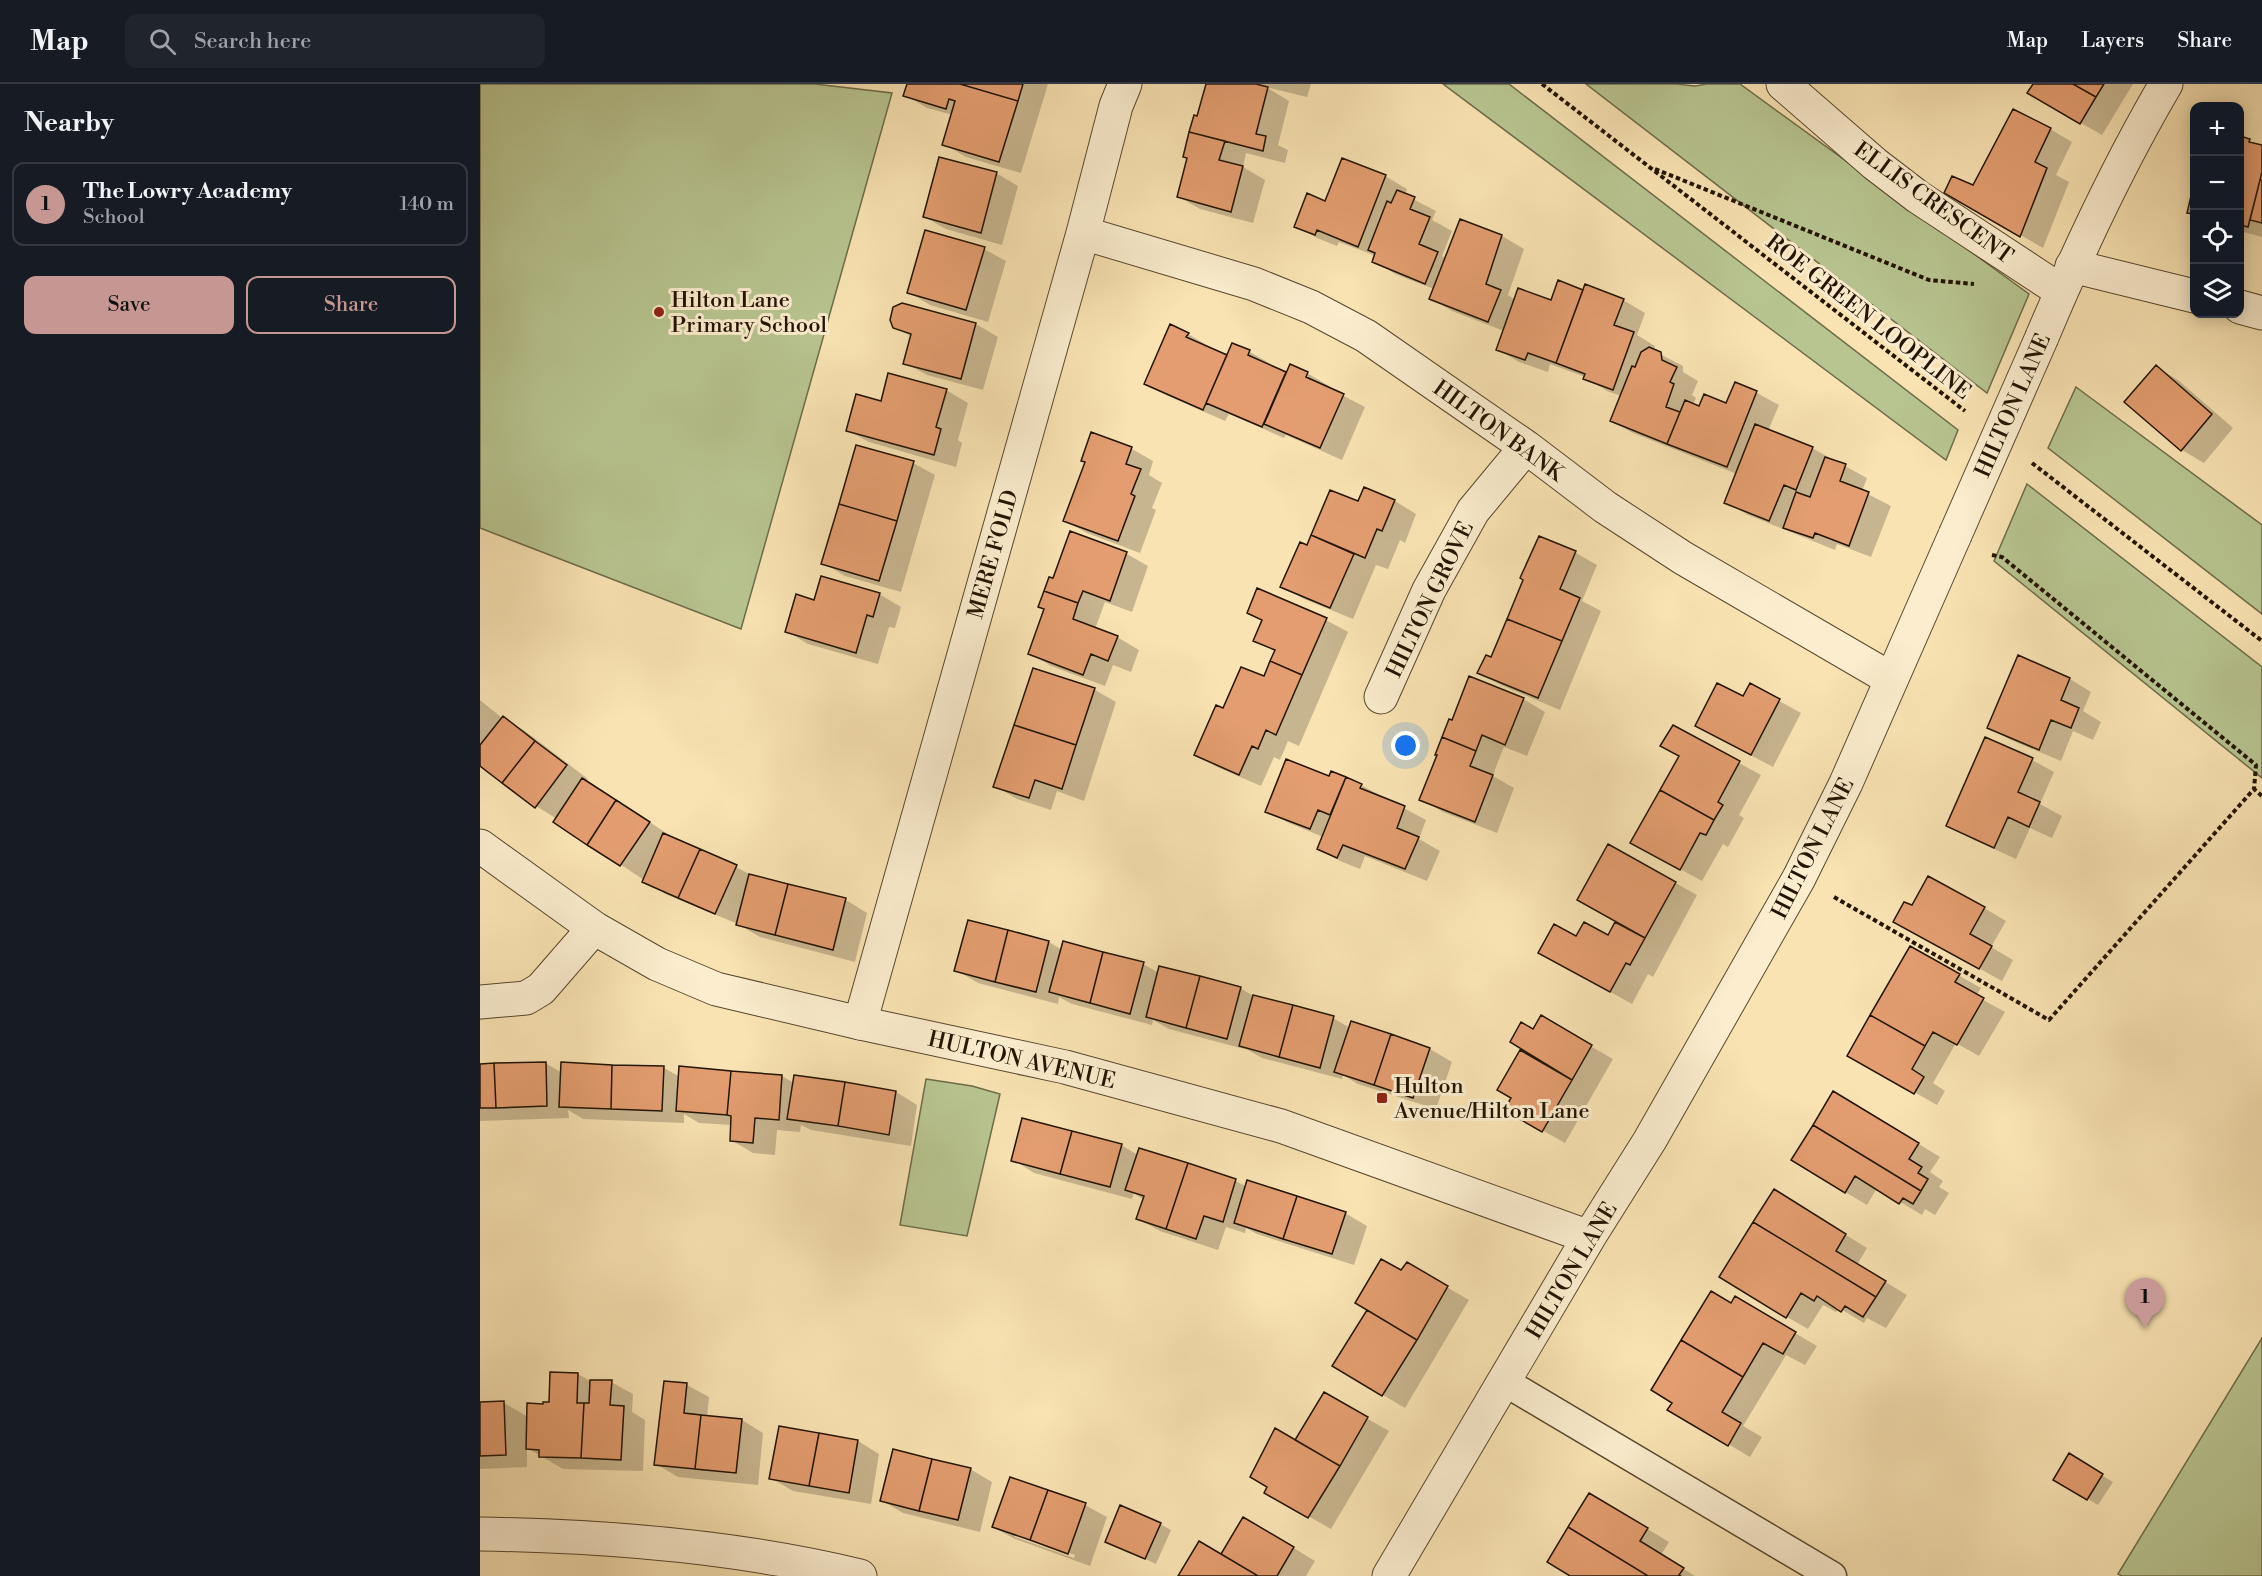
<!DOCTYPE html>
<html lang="en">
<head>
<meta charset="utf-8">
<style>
  :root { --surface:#171b24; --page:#20242c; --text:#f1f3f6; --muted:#9ea1a6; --line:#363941; --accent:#c59692 }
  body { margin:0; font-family:"Libre Bodoni",serif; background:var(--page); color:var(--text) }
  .controls { position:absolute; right:18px; top:18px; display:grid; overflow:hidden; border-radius:12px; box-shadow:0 3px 15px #0003 }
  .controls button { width:54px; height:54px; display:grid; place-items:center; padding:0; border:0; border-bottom:2px solid var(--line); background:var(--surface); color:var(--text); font:30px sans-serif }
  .you { position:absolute; left:926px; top:662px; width:21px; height:21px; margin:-15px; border:4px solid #fff; border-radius:50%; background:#1a73e8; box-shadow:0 0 0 9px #1a73e833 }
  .badge { display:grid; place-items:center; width:39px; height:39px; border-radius:50%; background:var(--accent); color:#111; font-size:20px; font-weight:700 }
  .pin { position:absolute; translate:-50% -50px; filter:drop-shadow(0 2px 3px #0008) }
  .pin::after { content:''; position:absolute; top:32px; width:21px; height:18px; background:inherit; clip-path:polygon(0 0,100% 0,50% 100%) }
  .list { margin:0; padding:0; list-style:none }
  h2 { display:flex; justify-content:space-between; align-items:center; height:78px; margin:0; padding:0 24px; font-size:26px }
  h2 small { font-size:20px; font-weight:400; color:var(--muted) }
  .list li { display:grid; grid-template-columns:39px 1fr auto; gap:18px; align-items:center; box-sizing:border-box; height:84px; margin:0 12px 12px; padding:0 12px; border:2px solid var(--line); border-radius:12px }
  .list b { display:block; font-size:22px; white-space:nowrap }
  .list p { margin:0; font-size:20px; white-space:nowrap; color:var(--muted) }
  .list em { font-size:20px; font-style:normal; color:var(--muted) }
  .actions { display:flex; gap:12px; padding:18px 24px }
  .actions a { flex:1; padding:14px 0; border:2px solid var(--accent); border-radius:12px; text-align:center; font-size:21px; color:var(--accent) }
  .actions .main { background:var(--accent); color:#111 }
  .icon { flex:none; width:33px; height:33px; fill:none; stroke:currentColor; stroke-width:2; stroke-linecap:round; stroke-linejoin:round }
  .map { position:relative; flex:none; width:1782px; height:1492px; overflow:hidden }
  header { display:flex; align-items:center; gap:36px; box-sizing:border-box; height:84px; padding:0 30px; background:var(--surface); border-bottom:2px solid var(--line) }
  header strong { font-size:28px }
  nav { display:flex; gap:33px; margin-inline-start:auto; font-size:21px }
  .search { width:420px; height:54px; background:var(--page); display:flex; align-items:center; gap:15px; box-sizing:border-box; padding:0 21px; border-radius:12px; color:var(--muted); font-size:22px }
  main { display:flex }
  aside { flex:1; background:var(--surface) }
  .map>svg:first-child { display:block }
  .green { fill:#b8c591; stroke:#6e6c4a; stroke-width:1.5 }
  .shadow { fill:#0003; fill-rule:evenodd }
  .building { fill:#e39d70; stroke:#231402; stroke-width:1.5 }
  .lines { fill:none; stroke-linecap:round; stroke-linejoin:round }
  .service-casing { stroke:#58482e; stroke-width:31 }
  .minor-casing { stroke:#58482e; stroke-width:35 }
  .tertiary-casing { stroke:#58482e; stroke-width:35 }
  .path { stroke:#231402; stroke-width:4; stroke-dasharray:4.5 3; stroke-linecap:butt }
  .service { stroke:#fbedce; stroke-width:28 }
  .minor { stroke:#fbedce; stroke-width:33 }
  .tertiary { stroke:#fbedce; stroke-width:33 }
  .tertiary-bridge-casing { stroke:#58482e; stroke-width:35; stroke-linecap:butt }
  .tertiary-bridge { stroke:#fbedce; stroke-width:33 }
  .poi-dot { fill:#8f2418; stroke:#fbedce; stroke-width:2 }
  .labels { text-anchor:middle; stroke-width:6; stroke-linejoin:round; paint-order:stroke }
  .street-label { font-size:22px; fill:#231402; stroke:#fbedce }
  .poi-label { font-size:22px; fill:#231402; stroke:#fbedce; text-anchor:start }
</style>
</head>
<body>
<header>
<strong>Map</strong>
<div class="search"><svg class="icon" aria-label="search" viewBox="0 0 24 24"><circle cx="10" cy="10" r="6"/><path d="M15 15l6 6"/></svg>Search here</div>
<nav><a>Map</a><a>Layers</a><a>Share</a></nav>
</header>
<main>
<aside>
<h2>Nearby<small></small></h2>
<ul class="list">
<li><span class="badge">1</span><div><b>The Lowry Academy</b><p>School</p></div><em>140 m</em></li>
</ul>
<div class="actions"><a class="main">Save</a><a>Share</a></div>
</aside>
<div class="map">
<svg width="1782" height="1492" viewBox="0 0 1782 1492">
  <rect width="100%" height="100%" fill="#f9e3b3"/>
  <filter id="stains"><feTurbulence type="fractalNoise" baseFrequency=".00333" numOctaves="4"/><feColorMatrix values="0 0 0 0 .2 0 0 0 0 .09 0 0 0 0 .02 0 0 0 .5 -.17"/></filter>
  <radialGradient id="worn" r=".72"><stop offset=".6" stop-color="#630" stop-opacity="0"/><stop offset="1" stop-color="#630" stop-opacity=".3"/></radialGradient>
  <path class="green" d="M0,0h335l77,9 -151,536 -261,-101z
    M963,0h66l449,346 -12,30z
    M1106,0h90l19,2 12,-2h33l289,210 -42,99z
    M1596,303l186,138v89l-214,-166z
    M1547,400l235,183v111l-268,-217z
    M446,995l46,7 28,8 -33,142 -67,-11z
    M1782,1254v238h-140l-4,-2z"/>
  <path class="shadow" d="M429,0h139l-27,89 -55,-16 -22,-13 9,-29 -26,-7 -22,-13z
    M728,0h103l-4,13 -41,-10 23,14 -11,44 10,5 -3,13 -39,-10 -3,14 22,13 -12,43 -53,-14 -21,-12z
    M1554,0h99l-31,51 -73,-42z
    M1570,45l22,13 -16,33 13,7 -26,66 -97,-56 27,-5z
    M1760,54l22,9v90l-22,-6z
    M516,89l22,13 -16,59 -56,-16 -22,-12z
    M905,92l22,13 -2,6 31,16 -4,9 20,11 -10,25 4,2 15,-37 41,15 22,13 -16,46 7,5 37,2 32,-10 39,8 22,13 -8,22 18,11 -1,5 29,15v6l15,9 -6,14 4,3 -3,7 7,3 27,-3 8,-21 22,9 22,12 -11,26 44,17 55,30 -5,13 29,15 -20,51 -34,-13 -2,6 -87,-35 -22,-13 11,-28 -104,-41 -21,-12 9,-25 -14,-5 -22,-14 -35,-13 -2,8 -29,-10 -22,-13 7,-18 -52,-20 -22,-13 4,-9 -39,-15 -21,-13 2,-5 -37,-14 -2,4 -20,-8 -21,-12 30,-23z
    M504,165l22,12 -18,61 -58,-17 -22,-13z
    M422,220l74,20 22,13 -15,53 -56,-15 -22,-12 7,-26 -17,-10z
    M708,250l22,13 -1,1 19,9 5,-12 17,7 21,12 -1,3 17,7 20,-1 22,13 -1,2 37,19 -23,53 -56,-25 -2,3 -55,-24 -4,7 -57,-25 -22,-12z
    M1676,283l22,13 55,48 -29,35 -22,-13z
    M466,306l22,13 -10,37 4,3 -6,24 -87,-25 -22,-12 35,-28z
    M612,350l40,15 21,12 -4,14 13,8 -10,25 4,2 -16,43 -53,-20 -22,-12 22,-59z
    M433,379l22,12 -34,117 -56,-16 -22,-13z
    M851,408l28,11 36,-2 21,13 -11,29 -5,-3 -12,29 -12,-4 -23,54 -49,-20 -22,-13 26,-39z
    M591,449l56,21 21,12 -16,46 -27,-10 -10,27 22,8 22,13 -8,22 -18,-7 -8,21 -54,-20 -21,-13z
    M1060,454l36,15 21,12 -15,36 19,10 -41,99 -59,-25 -22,-13 13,-13z
    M399,510l22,13 -6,21 -6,-1 -11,37 -70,-20 -22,-13 29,-29z
    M768,528l78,8 22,12 -49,114 -11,-5 -8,19 -6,-3 -13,29 -44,-19 -21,-12 28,-45 40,-32 12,-26 -21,-12 8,-19z
    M1539,573l51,22 21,13 -8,19 18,11 -8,18 -20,-9 -12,30 -50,-21 -22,-12z
    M554,585l61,21 21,12 -32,99 -27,-10 -6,19 -34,-11 -22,-13z
    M1270,601l51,28 -28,54 -55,-29z
    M1043,615l22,13 -18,44 -23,-9 -7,17 -4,12 21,12 -17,45 -54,-21 -22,-13 18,-44z
    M0,616l21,17 24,14 63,48 -2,2 85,55 -1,2 66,29 17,9 93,24 21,13 -12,49 -95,-25 -22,-13 -73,-30 -110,-73 2,-2 -21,-13 -56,-42z
    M1552,676l22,12 -14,32 22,12 -10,22 -22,-10 -14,31 -46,-21 -22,-12z
    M1259,679l22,12 -22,40 5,3 -16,29 -5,-3 -21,37 -48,-26z
    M852,689l29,12 65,35 -7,19 21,12 -13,30 -62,-25 -5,13 -20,-8 -21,-12 4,-12 -34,-14 -22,-12 62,-33z
    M1129,762l88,49 -44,82 -5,-3 -16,30 -70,-39 14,-27 33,-1 8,-16z
    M1432,823l72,1 22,13 -15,26 22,13 -11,21 -85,-47z
    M489,838l80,20 13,8 81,14 16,9 81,15 15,9 78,21 17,10 2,-5 78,26 22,13 -16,47 -78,-25 -15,-9 -1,4 -80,-21 -14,-8 -79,-21 -16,-9 -1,5 -80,-21 -13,-7 -1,7 -80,-21 -22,-13z
    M1430,864l71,40 -5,8 29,16 -26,44 -23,-13 -23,40 12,8 -8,14 -88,-50z
    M1061,934l72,41 -48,84 -59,-33 7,-13 -14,-7z
    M65,979l17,10 102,-5 16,9 1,-9 101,8 12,7 102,9 21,13 -6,41 -100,-16 -10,-5 -1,7 -23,-2 -2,25 -22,-2 -22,-13 1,-15 -33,-2 -15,-9v9l-101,-4 -15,-9 1,8 -89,3v-56z
    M1375,1021l85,52 -10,15 13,9 -4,6 10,6 -14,22 -10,-6 -3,6 -45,-27 -10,17 -22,-13z
    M641,1061l17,10 2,-5 96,31 11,6 98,26 22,13 -13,39 -97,-31 -11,-6 -1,5 -19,-6 -8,23 -58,-19 -22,-12 6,-19 -10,-7 -2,6 -98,-26 -21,-13z
    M1316,1120l71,44 -10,17 50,30 -21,33 -19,-10 -3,5 -25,-15 -3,4 -13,-7 -15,24 -21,-12z
    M927,1180l62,36 -64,108 -71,-42z
    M1256,1214l81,48 -12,19 -19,-10 -43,71 19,11 -12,20 -81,-48z
    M98,1290l12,7 21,1 22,12 -1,18 13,8 -2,51 -80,-2 -36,-21v19l-47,2v-65l24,-1 24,14 23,-14z
    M185,1299l22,2 22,12 -2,20 35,3 21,13 -5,52 -80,-8 -22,-13z
    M844,1310l65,37 -58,98 -65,-37z
    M378,1357l21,13 -8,50 -78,-13 -22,-13z
    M1589,1371l44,27 -15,23 -43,-26z
    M490,1385l22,13 -12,50 -77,-19 -22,-13z
    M605,1421l22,12 -17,49 -75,-27 -22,-12zM535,1450l60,21 -1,3 -59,-21z
    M1131,1423l58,35 -8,13 34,21h-122l-24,-15z
    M680,1440l11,6 -15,34 -49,-23z
    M786,1447l49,30 -9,15h-126l20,-33 22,13z"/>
  <path class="building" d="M427,0h53l58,17 -19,61 -57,-17 13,-44 -6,-2 -3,10 -43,-13z
    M480,0h63l-5,17z
    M726,0h50l12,3 -12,47 10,2 -3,15 -74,-19 5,-17 3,1z
    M1553,0h40l23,13 -16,27 -53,-31z
    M1593,0h31l-8,13z
    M1533,25l38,19 -16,34 12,6 -27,69 -76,-44 8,-17 21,9z
    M709,48l36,9 -6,19 24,6 -12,46 -54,-15 10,-39 -4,-1z
    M1760,52l10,3 -1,3 13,3v27l-14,55 -8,-2z
    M459,73l58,15 -16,61 -58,-16z
    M862,74l44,17 -28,72 -41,-17 -2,5 -21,-8 13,-34 18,8z
    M1780,96h2v43l-12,-3z
    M1714,99v31l-7,-1z
    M917,106l18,7 -5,12 20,8 -11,27 19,8 -13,32 -53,-22 3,-9 -7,-3 19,-49 4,2z
    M980,135l42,16 -16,49 15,6 -13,32 -59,-23z
    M445,146l60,17 -19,63 -59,-17z
    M1078,196l25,10 -27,73 -28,-10 -3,7 -29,-10 22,-62 33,12z
    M1105,200l39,15 -10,26 20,7 -21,58 -30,-11 2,-5 -29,-11z
    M422,219l74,20 -15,56 -58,-15 8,-30 -18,-6 -3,-8 3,-13z
    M690,240l19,9 -3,4 41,18 -24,55 -59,-26z
    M752,259l18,7 -2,5 38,17 -24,55 -56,-24z
    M1169,263l12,5 1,8 15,7 -7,15 4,2 -8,23 14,5 -13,32 -57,-23 22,-55 3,1 6,-15z
    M810,280l18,8 -2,5 38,17 -24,54 -56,-24z
    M1676,281l56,49 -31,37 -57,-49z
    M408,289l59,16 -11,38 5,2 -7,26 -88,-24 10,-37 25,7z
    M1255,298l22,9 -30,76 -60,-23 18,-44 14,6 5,-12 22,9z
    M1275,340l58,23 -17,43 -12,-5 -15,36 -45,-18z
    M611,348l41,15 -6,17 15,5 -10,25 4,2 -17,45 -55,-20 22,-59 -4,-1z
    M376,361l58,16 -17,60 -58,-17z
    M1345,373l21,7 -6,17 29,11 -20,54 -34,-13 -2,5 -30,-10 13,-36 14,5z
    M884,403l31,13 -13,31 -5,-2 -12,29 -54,-23 19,-45 28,11z
    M359,420l58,17 -18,60 -58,-17z
    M590,447l57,21 -17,49 -27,-10 -5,12 -34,-12 5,-14 4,1z
    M831,451l43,19 -24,54 -50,-21 20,-45 7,3z
    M1059,452l37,15 -16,38 20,9 -18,43 -55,-22 16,-39 -3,-2z
    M341,492l59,17 -7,24 -6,-2 -11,38 -71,-21 11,-38 18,6z
    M777,504l70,30 -25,57 -32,-14 5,-11 -22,-9 9,-21 -15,-7z
    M564,507l34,12 -5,16 45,17 -10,25 -17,-7 -8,21 -55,-21 16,-45 -6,-2z
    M1027,535l55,22 -24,57 -61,-25 9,-18 5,2z
    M1538,571l52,23 -9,22 18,8 -8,20 -20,-8 -12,30 -52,-22z
    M790,577l32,14 -26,60 -10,-5 -8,19 -6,-3 -13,29 -45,-20 22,-50 7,3 18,-41 23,9z
    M553,584l62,20 -19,57 -62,-20z
    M989,592l55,22 -19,47 -23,-10 -6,16 -34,-14 7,-18 3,1z
    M1237,599l26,13 7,-13 30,16 -29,56 -56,-29z
    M23,632l32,25 -33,42 -22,-17v-21z
    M534,641l62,20 -14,44 -27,-9 -6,18 -36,-11z
    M1193,641l67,36 -22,41 5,3 -9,15 -54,-30 19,-34 -19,-10z
    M962,653l34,14 -6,15 23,9 -18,47 -56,-22 18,-45h-2z
    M1505,653l48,21 -15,34 22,10 -11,25 -21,-10 -14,31 -48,-22z
    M55,657l32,24 -32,43 -33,-25z
    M806,675l43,17 2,-5 15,6 -16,38 -12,-5 -8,19 -45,-17z
    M866,693l16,7 -2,4 45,18 -8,22 22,9 -14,32 -62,-24 -6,13 -20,-9z
    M102,694l34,22 -29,45 -34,-23z
    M1180,706l54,30 -8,15 -6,-2 -20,37 -50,-27z
    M136,716l34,22 -30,44 -33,-21z
    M183,749l37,16 -22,49 -36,-16z
    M1128,760l68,38 -31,56 -68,-38z
    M220,765l37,16 -22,49 -37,-16z
    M269,790l39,10 -13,51 -39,-10z
    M1448,792l57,31 -15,27 22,12 -13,23 -86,-47 11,-20 8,3z
    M308,800l58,14 -13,52 -58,-15z
    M488,836l40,10 -13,52 -41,-11z
    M1104,838l24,13 7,-13 30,16 -15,27 -4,-2 -16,29 -72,-39 16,-29 22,12z
    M528,846l41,11 -13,51 -41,-10z
    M583,857l40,11 -13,51 -41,-11z
    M1430,862l50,28 -5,8 29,16 -27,47 -24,-13 -8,14 -55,-31z
    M623,868l41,10 -14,52 -40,-11z
    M679,882l41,10 -14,52 -40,-11z
    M720,892l41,11 -14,52 -41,-11z
    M773,911l40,10 -14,52 -40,-11z
    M813,921l41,11 -14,52 -41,-11z
    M1061,931l51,30 -20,35 -62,-38 11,-20 12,7z
    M1390,931l55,31 -13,23 12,8 -10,17 -67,-38z
    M871,937l40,13 -17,51 -40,-13z
    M911,950l39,14 -17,50 -39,-13z
    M1040,966l52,30 -30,52 -38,-22 7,-12 -14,-8z
    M66,978l1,44 -51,2 -2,-45z
    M81,978l51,3 -1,44 -52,-2z
    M14,979l2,45h-16v-44z
    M132,981l52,1 -2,45 -51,-2z
    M199,982l52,5 -4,44 -51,-4z
    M251,987l51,4 -3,45 -24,-2 -2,25 -23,-2 1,-25 -4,-1z
    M314,991l51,7 -7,44 -51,-7z
    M365,998l51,9 -7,44 -51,-9z
    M1353,1007l86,52 -10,16 13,8 -4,6 10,6 -7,12 -108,-66z
    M542,1034l50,13 -12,43 -49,-13z
    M1333,1041l108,66 -8,13 -10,-6 -4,6 -44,-28 -10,17 -54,-33z
    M592,1047l50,13 -12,43 -50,-13z
    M659,1064l49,15 -22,66 -30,-10 8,-23 -19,-6z
    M708,1079l48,16 -13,43 -19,-6 -8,23 -30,-10z
    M767,1096l50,16 -14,43 -49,-16z
    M1294,1105l72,45 -10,17 50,30 -10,16 -123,-75z
    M817,1112l49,16 -14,42 -49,-15z
    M1273,1138l123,75 -13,20 -18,-11 -4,6 -24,-16 -3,5 -13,-8 -15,25 -67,-41z
    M901,1175l20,11 6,-8 41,24 -31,54 -62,-37z
    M1231,1207l20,12 4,-7 61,36 -13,22 -20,-11 -20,34 -62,-37z
    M887,1226l50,30 -35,56 -50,-30z
    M1201,1256l62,37 -21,35 19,11 -13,23 -61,-36 5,-7 -21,-13z
    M70,1288l28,1 -1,30h7l-3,55 -42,-1v-7l-13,-1 1,-46 16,1v-2h6z
    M110,1296h22l-2,25 14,1 -3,54 -40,-2 3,-55h5z
    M184,1297l23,2 -3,30 17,2 -6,54 -41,-4z
    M844,1308l44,25 -28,49 -45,-26z
    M24,1317l2,54 -26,1v-54z
    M221,1331l41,4 -6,54 -41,-4z
    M299,1342l40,7 -10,53 -40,-7z
    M795,1344l65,38 -32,52 -44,-25 3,-6 -17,-10z
    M339,1349l39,7 -9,53 -40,-7z
    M413,1365l39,10 -13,52 -39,-10z
    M1589,1369l34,21 -16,26 -34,-20z
    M452,1375l39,9 -13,52 -39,-9z
    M530,1393l38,13 -18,50 -38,-13z
    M568,1406l38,13 -18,51 -38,-14z
    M1109,1409l59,35 -8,13 44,27 -5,7 2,1h-33l-80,-49z
    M640,1421l41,18 -16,36 -40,-17z
    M763,1433l51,30 -17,29h-19l-37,-22z
    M1088,1443l80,49h-78l-23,-14z
    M719,1457l22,13 37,22h-80z"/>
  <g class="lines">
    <defs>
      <path id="service" d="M1025,1298l327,194"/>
      <path id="minor" d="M1303,0l92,80 43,33 143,94
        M603,149l171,51 57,23 55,29 160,111 79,60 78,51 208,121
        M1592,182l122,30
        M1760,223l22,6
        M901,613l48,-107 44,-79 53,-64
        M0,918l46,-4 15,-9 53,-61
        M380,939l223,-790 33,-127 9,-22
        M0,1450c127,2 257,12 380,42"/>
      <path id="tertiary" d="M1562,253c37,-88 76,-171 124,-253
        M0,762l114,82 63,36 59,25 144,34 205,44 216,59 308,111
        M909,1492l200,-339 61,-97 149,-262 47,-95 109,-248"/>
    </defs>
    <use href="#service" class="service-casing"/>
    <use href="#minor" class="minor-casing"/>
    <use href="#tertiary" class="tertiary-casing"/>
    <path class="path" d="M1062,0l423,327
      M1175,85l274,111 45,4
      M1552,379l230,178
      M1512,471l10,2 254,208 -2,24
      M1354,813l215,123 205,-231 8,7"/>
    <use href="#service" class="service"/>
    <use href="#minor" class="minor"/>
    <use href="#tertiary" class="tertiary"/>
    <defs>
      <path id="tertiary-bridge" d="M1475,451l87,-198"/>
    </defs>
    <use href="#tertiary-bridge" class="tertiary-bridge-casing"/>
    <use href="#tertiary-bridge" class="tertiary-bridge"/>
  </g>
  <g class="poi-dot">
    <circle cx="179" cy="228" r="6"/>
    <rect x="896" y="1008" width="12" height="12" rx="3"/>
  </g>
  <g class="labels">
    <g class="street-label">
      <text transform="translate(1454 118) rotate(36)" y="8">ELLIS CRESCENT</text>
      <text transform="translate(1389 232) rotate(38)" y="8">ROE GREEN LOOPLINE</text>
      <text transform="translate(1532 321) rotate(-66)" y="8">HILTON LANE</text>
      <text transform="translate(1019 346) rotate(36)" y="8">HILTON BANK</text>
      <text transform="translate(512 470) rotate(-74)" y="8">MERE FOLD</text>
      <text transform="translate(949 515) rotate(-64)" y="8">HILTON GROVE</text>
      <text transform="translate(1332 764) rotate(-63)" y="8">HILTON LANE</text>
      <text transform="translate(542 975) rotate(13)" y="8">HULTON AVENUE</text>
      <text transform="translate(1091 1186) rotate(-59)" y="8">HILTON LANE</text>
    </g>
    <g class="poi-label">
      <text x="191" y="223">Hilton Lane<tspan x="191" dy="25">Primary School</tspan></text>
      <text x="914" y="1009">Hulton<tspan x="914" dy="25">Avenue/Hilton Lane</tspan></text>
    </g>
  </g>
  <rect width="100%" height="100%" filter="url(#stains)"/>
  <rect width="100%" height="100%" fill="url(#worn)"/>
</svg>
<div class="controls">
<button>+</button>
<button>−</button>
<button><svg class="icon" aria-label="locate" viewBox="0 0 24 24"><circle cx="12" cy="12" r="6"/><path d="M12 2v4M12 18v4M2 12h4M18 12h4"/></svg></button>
<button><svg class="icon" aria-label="layers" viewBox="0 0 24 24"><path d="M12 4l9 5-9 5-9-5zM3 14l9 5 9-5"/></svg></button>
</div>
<div class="you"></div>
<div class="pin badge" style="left:1665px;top:1244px">1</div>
</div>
</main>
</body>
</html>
